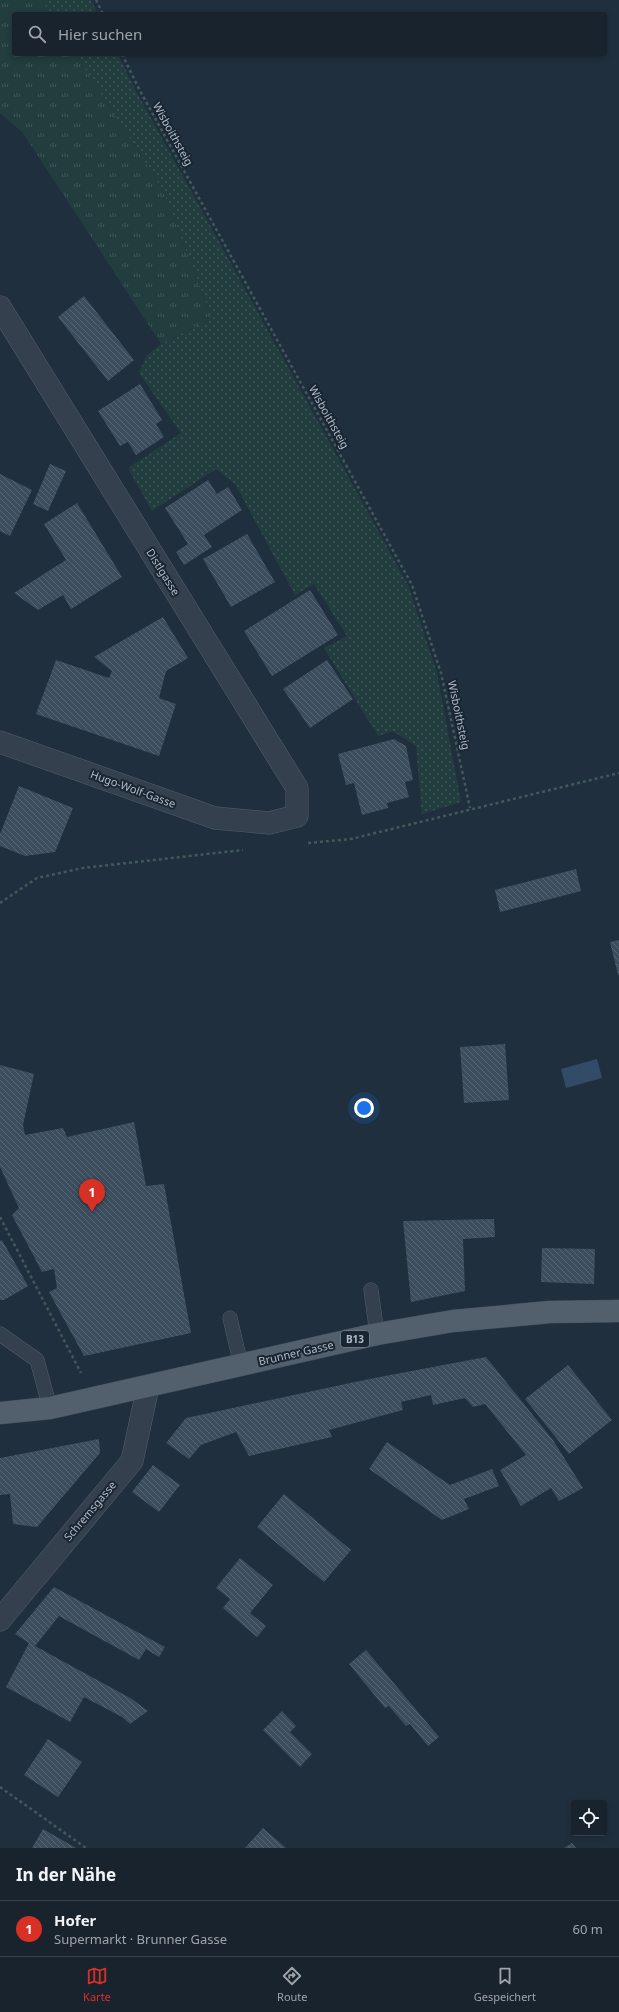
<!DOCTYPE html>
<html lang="de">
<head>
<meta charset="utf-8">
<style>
  :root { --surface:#18232e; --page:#252f3a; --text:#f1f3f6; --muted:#9fa4aa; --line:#36404a; --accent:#d93025 }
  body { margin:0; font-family:"Noto Sans",sans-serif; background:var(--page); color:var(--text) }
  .controls { position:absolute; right:12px; bottom:12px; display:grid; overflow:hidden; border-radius:4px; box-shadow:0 2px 6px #0003 }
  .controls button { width:36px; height:36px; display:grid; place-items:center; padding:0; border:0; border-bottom:1px solid var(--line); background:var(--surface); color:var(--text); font:20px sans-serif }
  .you { position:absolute; left:364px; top:1108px; width:14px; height:14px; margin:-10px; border:3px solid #fff; border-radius:50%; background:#1a73e8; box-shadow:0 0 0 6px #1a73e833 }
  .badge { display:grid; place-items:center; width:26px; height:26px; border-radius:50%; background:var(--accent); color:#fff; font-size:13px; font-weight:700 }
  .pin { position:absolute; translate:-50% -33px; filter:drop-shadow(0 1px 2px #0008) }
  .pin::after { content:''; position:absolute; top:21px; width:14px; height:12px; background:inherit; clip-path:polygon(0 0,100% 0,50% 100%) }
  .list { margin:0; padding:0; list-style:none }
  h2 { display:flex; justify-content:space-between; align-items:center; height:52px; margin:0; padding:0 16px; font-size:17px }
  h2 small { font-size:13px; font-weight:400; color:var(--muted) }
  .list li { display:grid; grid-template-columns:26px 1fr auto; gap:12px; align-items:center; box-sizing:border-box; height:56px; padding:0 16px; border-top:1px solid var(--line) }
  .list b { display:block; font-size:15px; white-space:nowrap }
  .list p { margin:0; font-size:13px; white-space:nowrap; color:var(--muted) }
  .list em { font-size:13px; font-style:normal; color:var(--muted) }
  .icon { flex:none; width:22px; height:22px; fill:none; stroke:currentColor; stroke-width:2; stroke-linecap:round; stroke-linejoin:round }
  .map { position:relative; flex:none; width:619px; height:1848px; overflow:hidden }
  .search { position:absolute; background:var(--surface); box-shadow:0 2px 6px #0003; left:12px; right:12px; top:12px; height:44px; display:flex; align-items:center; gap:10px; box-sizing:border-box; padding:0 14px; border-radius:4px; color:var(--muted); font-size:15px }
  .sheet { height:108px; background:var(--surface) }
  nav { display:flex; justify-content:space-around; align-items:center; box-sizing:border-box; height:56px; border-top:1px solid var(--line); background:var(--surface); font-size:11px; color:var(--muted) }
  nav a { display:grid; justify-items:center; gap:2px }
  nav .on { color:var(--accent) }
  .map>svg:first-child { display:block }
  .grass { fill:url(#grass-tufts) }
  .garden { fill:url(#garden-dots) }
  .water { fill:#324c67 }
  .building { fill:url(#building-back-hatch) }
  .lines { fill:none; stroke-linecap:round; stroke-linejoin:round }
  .service-casing { stroke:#525e6b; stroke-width:15 }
  .minor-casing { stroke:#525e6b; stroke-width:23 }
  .primary-casing { stroke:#404c59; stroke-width:23 }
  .path { stroke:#405a5b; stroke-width:2.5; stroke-dasharray:3 3; stroke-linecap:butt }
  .service { stroke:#34404d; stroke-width:14 }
  .minor { stroke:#34404d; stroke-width:22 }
  .primary { stroke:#52606e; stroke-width:22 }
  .labels { text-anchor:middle; stroke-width:4; stroke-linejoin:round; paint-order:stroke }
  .shield { fill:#1a2532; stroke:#828e9c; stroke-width:1 }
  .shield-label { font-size:10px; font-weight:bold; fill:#afbbc9 }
  .street-label { font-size:11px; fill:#afbbc9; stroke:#1a2532 }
</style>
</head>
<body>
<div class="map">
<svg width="619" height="1848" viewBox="0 0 619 1848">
  <defs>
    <pattern id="grass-tufts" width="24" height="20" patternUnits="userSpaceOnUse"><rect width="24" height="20" fill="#223d3e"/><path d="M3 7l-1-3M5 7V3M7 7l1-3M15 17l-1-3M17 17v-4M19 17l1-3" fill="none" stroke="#405759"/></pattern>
    <pattern id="garden-dots" width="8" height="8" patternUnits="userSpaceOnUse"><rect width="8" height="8" fill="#223d3e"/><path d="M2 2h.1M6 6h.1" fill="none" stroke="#405759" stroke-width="1.8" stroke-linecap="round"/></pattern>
    <pattern id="building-back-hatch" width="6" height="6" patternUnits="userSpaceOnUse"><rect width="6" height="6" fill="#3c4d5d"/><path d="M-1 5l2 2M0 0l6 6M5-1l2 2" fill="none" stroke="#566573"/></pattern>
  </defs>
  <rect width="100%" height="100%" fill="#202f3d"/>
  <path class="grass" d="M0,0h42l9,14h-37v40h62l87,136 49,128 -51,26 -138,-211 -23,-20z"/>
  <path class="garden" d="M42,0h49l7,14h-47z
    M76,54h42l18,37 272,494 29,88 24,129 -39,12 -6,-68 -23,-15 -15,5 -54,-88 23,-12 -33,-52 -19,11 -60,-111 -19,-15 -64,42 -24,-43 53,-35 -42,-60 8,-18 14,-11 51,-26 -49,-128z"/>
  <path class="water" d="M597,1059l5,19 -36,10 -5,-19z"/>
  <path class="building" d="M84,296l50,64 -26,21 -50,-64z
    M140,384l22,36 -6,4 8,13 -28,18 -8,-13 -8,4 -22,-35z
    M50,464l16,7 -18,40 -15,-7z
    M0,474l32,16 -22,46 -10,-5z
    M208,480l9,14 11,-7 14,23 -38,25 8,12 -28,18 -8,-13 12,-8 -23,-36z
    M77,503l45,74 -51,32 -8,-14 -25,15 -24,-17 52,-33 -22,-36z
    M247,534l28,48 -44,25 -28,-48z
    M310,590l28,45 -66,41 -28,-45z
    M163,617l25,41 -22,13 -7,27 17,6 -17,52 -123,-42 20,-54 53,18 3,-7 -18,-14z
    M327,660l26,39 -43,29 -27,-39z
    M394,739l12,7 7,34 -8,2 4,15 -22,6 1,5 -26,7 -8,-32 -8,2 -8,-31z
    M19,786l54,22 -18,44 -30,4 -25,-10v-12z
    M576,869l5,22 -81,21 -5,-22z
    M619,940v35h-1l-8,-33z
    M505,1044l4,56 -45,3 -4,-56z
    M0,1065l34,9 -11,51 2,10 38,-7 4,9 67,-15 12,64 18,-2 27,149 -107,23 -35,-64 8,-4 -3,-19 -12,3 -30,-57 7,-7 -19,-41z
    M494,1219l1,18 -32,2 2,52 -54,11 -8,-81z
    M2,1240l26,46 -24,14h-4v-59z
    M542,1248l53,1 -1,35 -53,-2z
    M486,1357l67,83 30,48 -24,13 -8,-13 -30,18 -21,-36 26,-15 -41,-51 -12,3 -8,-9 -32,7 -2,-10 -30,7 2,8 -74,20 3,7 -83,19 -13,-24 -35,13 -12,14 -23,-16 20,-25 183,-39z
    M568,1365l44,55 -43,34 -44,-55z
    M99,1439l1,14 -63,74 -24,-3 -3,-30 -10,1v-37z
    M387,1442l63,43 42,-16 7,17 -35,13 5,10 -27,11 -73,-51z
    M153,1465l27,20 -21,27 -27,-20z
    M284,1494l67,56 -27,32 -67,-55z
    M240,1558l33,27 -23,28 16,13 -9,11 -34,-29 7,-9 -14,-11z
    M54,1587l111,60 -6,10 -13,-8 -7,11 -80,-44 -24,30 97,53 16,12 -18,13 -8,-7 -38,-20 -14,25 -64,-35 23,-44 -14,-9z
    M366,1650l73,87 -11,9 -18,-22 -4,2 -17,-20 -4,2 -36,-44z
    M282,1711l14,15 -6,6 22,22 -12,13 -37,-37z
    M48,1739l34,23 -24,35 -34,-22z
    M263,1828l23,20h-41z
    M43,1829l33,19h-44z
    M572,1843l4,5h-12z"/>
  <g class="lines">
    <defs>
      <path id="service" d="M371,1290l6,44
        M230,1318l11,47
        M0,1334l37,26 13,48"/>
      <path id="minor" d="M0,307l297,481v28l-28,7 -54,-5 -215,-76
        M0,1620l132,-159 16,-74"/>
      <path id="primary" d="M0,1413l50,-5 327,-74 76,-13 97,-9 69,-1"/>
    </defs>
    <use href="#service" class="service-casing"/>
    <use href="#minor" class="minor-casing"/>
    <use href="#primary" class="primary-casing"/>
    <path class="path" d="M96,0l7,14
      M122,54l17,35 273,496 29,88 29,135
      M308,843l43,-4 268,-66
      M0,903l37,-25 46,-10 160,-18
      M0,1217l81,156
      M0,1787l86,61"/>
    <use href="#service" class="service"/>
    <use href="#minor" class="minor"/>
    <use href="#primary" class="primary"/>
  </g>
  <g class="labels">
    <rect class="shield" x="341" y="1331" width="28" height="16" rx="3"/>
    <g class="shield-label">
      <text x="355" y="1343">B13</text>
    </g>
    <g class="street-label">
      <text transform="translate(173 134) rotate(61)" y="4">Wisboithsteig</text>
      <text transform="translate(329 417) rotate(61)" y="4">Wisboithsteig</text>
      <text transform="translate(163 572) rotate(58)" y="4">Distlgasse</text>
      <text transform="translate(459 715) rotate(78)" y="4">Wisboithsteig</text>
      <text transform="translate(133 789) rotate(20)" y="4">Hugo-Wolf-Gasse</text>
      <text transform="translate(296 1353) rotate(-13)" y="4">Brunner Gasse</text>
      <text transform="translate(90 1511) rotate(-50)" y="4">Schremsgasse</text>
    </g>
  </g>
</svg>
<div class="controls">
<button><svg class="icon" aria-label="locate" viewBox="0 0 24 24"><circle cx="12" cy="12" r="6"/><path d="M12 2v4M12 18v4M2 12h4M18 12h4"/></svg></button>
</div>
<div class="you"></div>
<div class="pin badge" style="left:92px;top:1212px">1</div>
<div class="search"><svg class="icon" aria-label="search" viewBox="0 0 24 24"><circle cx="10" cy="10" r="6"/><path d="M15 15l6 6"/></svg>Hier suchen</div>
</div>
<section class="sheet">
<h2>In der Nähe<small></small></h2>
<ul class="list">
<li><span class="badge">1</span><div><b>Hofer</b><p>Supermarkt · Brunner Gasse</p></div><em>60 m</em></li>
</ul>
</section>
<nav>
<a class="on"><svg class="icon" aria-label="map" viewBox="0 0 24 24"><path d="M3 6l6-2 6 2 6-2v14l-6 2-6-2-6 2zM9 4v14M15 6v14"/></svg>Karte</a>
<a><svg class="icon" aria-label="directions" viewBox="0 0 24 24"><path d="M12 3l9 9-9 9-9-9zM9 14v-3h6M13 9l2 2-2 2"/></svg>Route</a>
<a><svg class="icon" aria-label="saved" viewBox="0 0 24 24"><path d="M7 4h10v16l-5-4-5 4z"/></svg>Gespeichert</a>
</nav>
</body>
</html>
